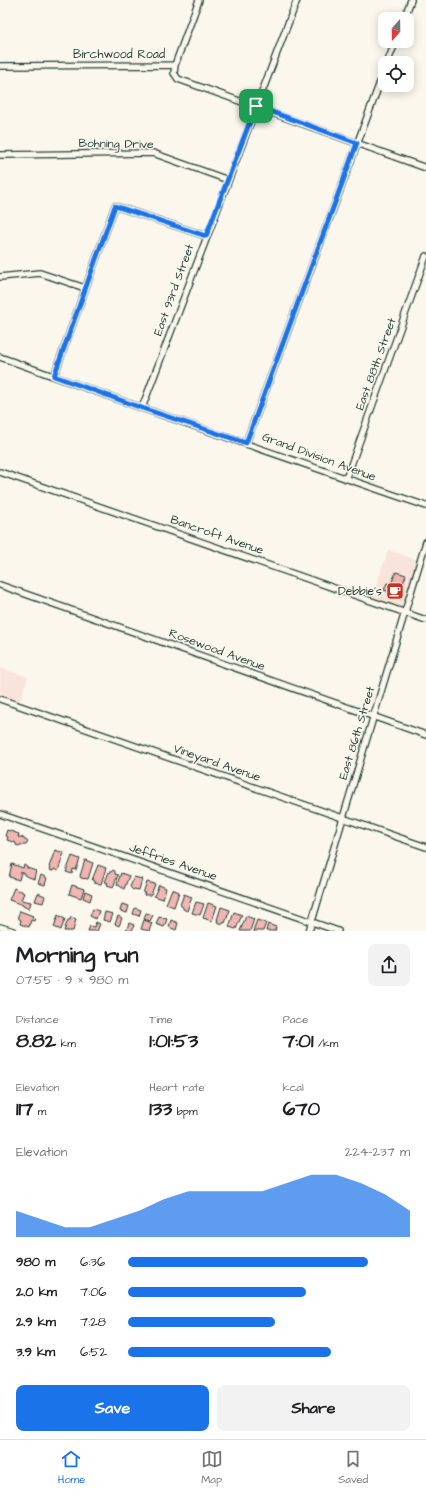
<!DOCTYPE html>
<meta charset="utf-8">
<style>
:root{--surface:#fff;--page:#f2f2f2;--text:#202124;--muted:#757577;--line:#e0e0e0;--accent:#1a73e8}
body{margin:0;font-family:"Architects Daughter",sans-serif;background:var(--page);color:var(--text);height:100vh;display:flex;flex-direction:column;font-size:15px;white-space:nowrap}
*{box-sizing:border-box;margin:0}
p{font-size:13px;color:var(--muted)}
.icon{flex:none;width:22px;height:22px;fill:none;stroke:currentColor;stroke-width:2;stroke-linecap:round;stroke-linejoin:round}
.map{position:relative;height:931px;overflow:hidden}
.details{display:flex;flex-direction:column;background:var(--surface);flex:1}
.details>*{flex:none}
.needle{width:26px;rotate:200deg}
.fabs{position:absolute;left:378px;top:12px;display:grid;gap:8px}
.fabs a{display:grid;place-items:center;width:36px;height:36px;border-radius:8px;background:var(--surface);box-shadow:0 2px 10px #0003;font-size:20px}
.pin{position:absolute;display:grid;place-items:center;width:34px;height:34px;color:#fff;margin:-17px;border-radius:8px;box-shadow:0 2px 6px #0006}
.round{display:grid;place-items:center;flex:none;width:42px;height:42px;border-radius:8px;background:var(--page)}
.headline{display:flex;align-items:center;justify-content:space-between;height:68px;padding:0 16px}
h1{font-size:22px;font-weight:800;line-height:30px}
.figures{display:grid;grid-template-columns:repeat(3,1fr);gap:6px;height:68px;padding:4px 16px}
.figures div{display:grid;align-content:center}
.figures b{font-size:20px;font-weight:800}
.figures small{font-size:11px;font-weight:400}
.figures p{font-size:11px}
.chart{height:112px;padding:8px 16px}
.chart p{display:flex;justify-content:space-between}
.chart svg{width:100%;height:72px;margin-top:4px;fill:var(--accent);opacity:.7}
.primary-button{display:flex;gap:8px;margin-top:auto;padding:8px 16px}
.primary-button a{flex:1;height:46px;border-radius:8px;background:var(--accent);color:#fff;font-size:16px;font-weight:800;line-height:46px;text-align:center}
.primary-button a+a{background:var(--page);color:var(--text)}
ul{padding:0 16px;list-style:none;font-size:13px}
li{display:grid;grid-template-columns:64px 48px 1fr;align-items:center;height:30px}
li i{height:10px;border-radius:5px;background:var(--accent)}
.dock{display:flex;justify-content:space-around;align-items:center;height:56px;border-top:1px solid var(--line);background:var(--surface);font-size:11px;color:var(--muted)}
.dock a{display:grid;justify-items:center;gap:2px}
.dock .selected{color:var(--accent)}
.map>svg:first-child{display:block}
.built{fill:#f8e4db}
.building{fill:#f1b6b3;stroke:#1f3d34}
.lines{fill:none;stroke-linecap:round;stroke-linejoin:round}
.minor-casing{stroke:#1f3d34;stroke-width:8}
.minor{stroke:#fbf7ec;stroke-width:5.5}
.route-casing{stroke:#fff;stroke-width:8}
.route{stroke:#1a73e8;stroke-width:5}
.labels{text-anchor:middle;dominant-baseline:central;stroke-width:3;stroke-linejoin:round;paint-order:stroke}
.street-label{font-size:12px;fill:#1f3d34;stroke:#fbf7ec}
.poi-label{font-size:12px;fill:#1f3d34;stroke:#fbf7ec;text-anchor:end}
</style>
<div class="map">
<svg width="426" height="931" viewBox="0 0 426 931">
<rect width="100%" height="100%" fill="#fbf7ec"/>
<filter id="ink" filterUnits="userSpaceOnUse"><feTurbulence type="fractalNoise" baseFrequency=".025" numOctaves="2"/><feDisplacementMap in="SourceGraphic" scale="8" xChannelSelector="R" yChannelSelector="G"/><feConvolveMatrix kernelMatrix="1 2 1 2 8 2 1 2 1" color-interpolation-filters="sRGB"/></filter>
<g filter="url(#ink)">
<path class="built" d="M388,550L420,561L405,613L371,601Z
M0,668L28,677L18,706L0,699Z"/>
<path class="building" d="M396,572L406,575L399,595L384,590L387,583L391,584Z
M7,830L19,834L18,837H22L28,842L26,845H20L18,846L16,845V843L7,840L8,837L5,836Z
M55,850L64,853L58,871L54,869L53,871L49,870L50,868L49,867Z
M72,856L80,859L76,870L73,869L72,874L66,872Z
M85,860L93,863L88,879L81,878L80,876Z
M12,864L23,868L24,865L27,867V868L36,871L34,879L24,875V873H22L21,872L19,880L9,877Z
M98,865L106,868L101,884L94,883V881L92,880Z
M113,870L115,871V874L118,875L113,887L107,885L108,883L105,882L109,872H111Z
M121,873L129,876L124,889L117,884Z
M41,875L47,878L45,885L38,883Z
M134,877L142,879L139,890L134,889L133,890L130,887Z
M147,882L155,884L151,895H144L145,893H143Z
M72,885L84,889L81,898L69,894Z
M159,885L166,888L163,899L154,896Z
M14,888L19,891L20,890L22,891V892L24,893L21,900L31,902L29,909L23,906V905L9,900Z
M172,889L179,892L174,907L166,904Z
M85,891L92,894L90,901L83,898Z
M38,893L45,896L43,903L35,901Z
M184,894L192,897L187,911L183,909V907L180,905Z
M196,902L204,904L200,915L192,913Z
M208,903L217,906L212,921L203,918Z
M122,904L129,906L127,913L120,911Z
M221,907L230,910L225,923L223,922V924L217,922L218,920H217Z
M135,908L141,910L139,916L133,914Z
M93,909L99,911L96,919L90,916Z
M20,911L33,916L32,917L35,918L34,921L31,920L29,927L20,924L21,920L19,919L18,916Z
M105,912L113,914L110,922L103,920Z
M234,912L242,915L236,929L229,927Z
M146,913L153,915L150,921L144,919Z
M58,915L65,919L61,930L54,927Z
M118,916L122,918L119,926L115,924Z
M246,916L254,919L250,931H240Z
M71,917L76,919L73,931H64L68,920H70Z
M159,917L167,919L164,927L156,924Z
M144,920L152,923L149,931L141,929Z
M171,920L178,923L176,930L169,927Z
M257,920L266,923L263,931H253Z
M96,922L100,924L97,931H88L90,926L94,927Z
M129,923L134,925L132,931H126Z
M268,924L276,927L275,931H266Z"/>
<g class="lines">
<defs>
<path id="minor" d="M199,0L175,65L174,73L178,79L426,168
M404,19L411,0
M387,63L396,41
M0,66L175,65
M0,155L153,153L228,180
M0,277L40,273L85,288
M0,357L142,408L426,506
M54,376L115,206L206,236
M142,408L297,0
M246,443L385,69
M0,472L426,620
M346,479L426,256
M0,585L426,735
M0,699L426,847
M0,814L338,931
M0,927L13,931
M309,931L426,542"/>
</defs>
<use href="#minor" class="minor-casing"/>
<use href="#minor" class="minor"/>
</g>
</g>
<g class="lines" filter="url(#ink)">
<defs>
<path id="route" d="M256,106L357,143L246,443L142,408L54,376L115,206L206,236Z"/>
</defs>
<use href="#route" class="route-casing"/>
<use href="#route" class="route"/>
</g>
<defs>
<symbol id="cafe-square" viewBox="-11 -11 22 22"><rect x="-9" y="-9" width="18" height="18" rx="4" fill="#c8321e" stroke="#fbf7ec"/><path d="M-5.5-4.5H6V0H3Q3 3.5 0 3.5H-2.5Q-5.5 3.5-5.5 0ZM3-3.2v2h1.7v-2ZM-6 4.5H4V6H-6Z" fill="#fff"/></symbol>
</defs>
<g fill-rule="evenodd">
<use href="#cafe-square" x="385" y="581" width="20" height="20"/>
</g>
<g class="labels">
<g class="street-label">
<text x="119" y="54">Birchwood Road</text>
<text transform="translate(116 144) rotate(1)">Bohning Drive</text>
<text transform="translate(174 290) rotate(-70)">East 93rd Street</text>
<text transform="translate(376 364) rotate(-70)">East 88th Street</text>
<text transform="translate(319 457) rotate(20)">Grand Division Avenue</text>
<text transform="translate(217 535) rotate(19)">Bancroft Avenue</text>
<text transform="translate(217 650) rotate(20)">Rosewood Avenue</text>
<text transform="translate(357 733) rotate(-73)">East 86th Street</text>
<text transform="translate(217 763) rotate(19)">Vineyard Avenue</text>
<text transform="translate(173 862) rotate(19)">Jeffries Avenue</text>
</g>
<g class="poi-label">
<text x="382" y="591">Debbie's</text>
</g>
</g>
</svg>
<div class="fabs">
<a><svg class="needle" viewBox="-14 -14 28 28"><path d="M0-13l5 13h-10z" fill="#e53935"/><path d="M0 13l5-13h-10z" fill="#757577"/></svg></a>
<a><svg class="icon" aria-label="locate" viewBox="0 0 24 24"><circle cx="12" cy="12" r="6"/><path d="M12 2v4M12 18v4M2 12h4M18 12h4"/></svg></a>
</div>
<div class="pin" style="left:256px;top:106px;background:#1e9e55"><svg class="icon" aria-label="arrive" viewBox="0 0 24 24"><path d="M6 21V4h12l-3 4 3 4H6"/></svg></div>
</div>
<section class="details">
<div class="headline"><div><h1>Morning run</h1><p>07:55 · 9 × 980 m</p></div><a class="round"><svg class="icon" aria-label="share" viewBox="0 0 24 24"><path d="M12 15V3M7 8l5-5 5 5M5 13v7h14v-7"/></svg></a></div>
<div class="figures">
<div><p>Distance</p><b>8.82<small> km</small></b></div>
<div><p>Time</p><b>1:01:53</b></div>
<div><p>Pace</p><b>7:01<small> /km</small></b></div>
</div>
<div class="figures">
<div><p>Elevation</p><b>117<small> m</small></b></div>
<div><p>Heart rate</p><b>133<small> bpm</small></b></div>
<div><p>kcal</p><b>670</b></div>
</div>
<div class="chart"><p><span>Elevation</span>224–237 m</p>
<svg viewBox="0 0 160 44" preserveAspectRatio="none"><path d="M0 44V28L10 33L20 38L30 38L40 33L50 28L60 21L70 16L80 16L90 16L100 16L110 11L120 6L130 6L140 11L150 18L160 28V44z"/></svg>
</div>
<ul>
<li><b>980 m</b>6:36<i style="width:85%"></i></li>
<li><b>2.0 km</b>7:06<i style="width:63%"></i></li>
<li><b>2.9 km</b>7:28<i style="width:52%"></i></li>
<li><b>3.9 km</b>6:52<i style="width:72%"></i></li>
</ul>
<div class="primary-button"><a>Save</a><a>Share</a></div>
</section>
<nav class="dock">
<a class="selected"><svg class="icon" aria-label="home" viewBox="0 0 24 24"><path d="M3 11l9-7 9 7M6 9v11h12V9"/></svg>Home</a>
<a><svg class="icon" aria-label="map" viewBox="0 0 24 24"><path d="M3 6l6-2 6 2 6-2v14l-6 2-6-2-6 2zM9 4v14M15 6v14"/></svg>Map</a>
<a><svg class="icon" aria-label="saved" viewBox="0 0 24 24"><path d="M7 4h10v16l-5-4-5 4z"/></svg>Saved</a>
</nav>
